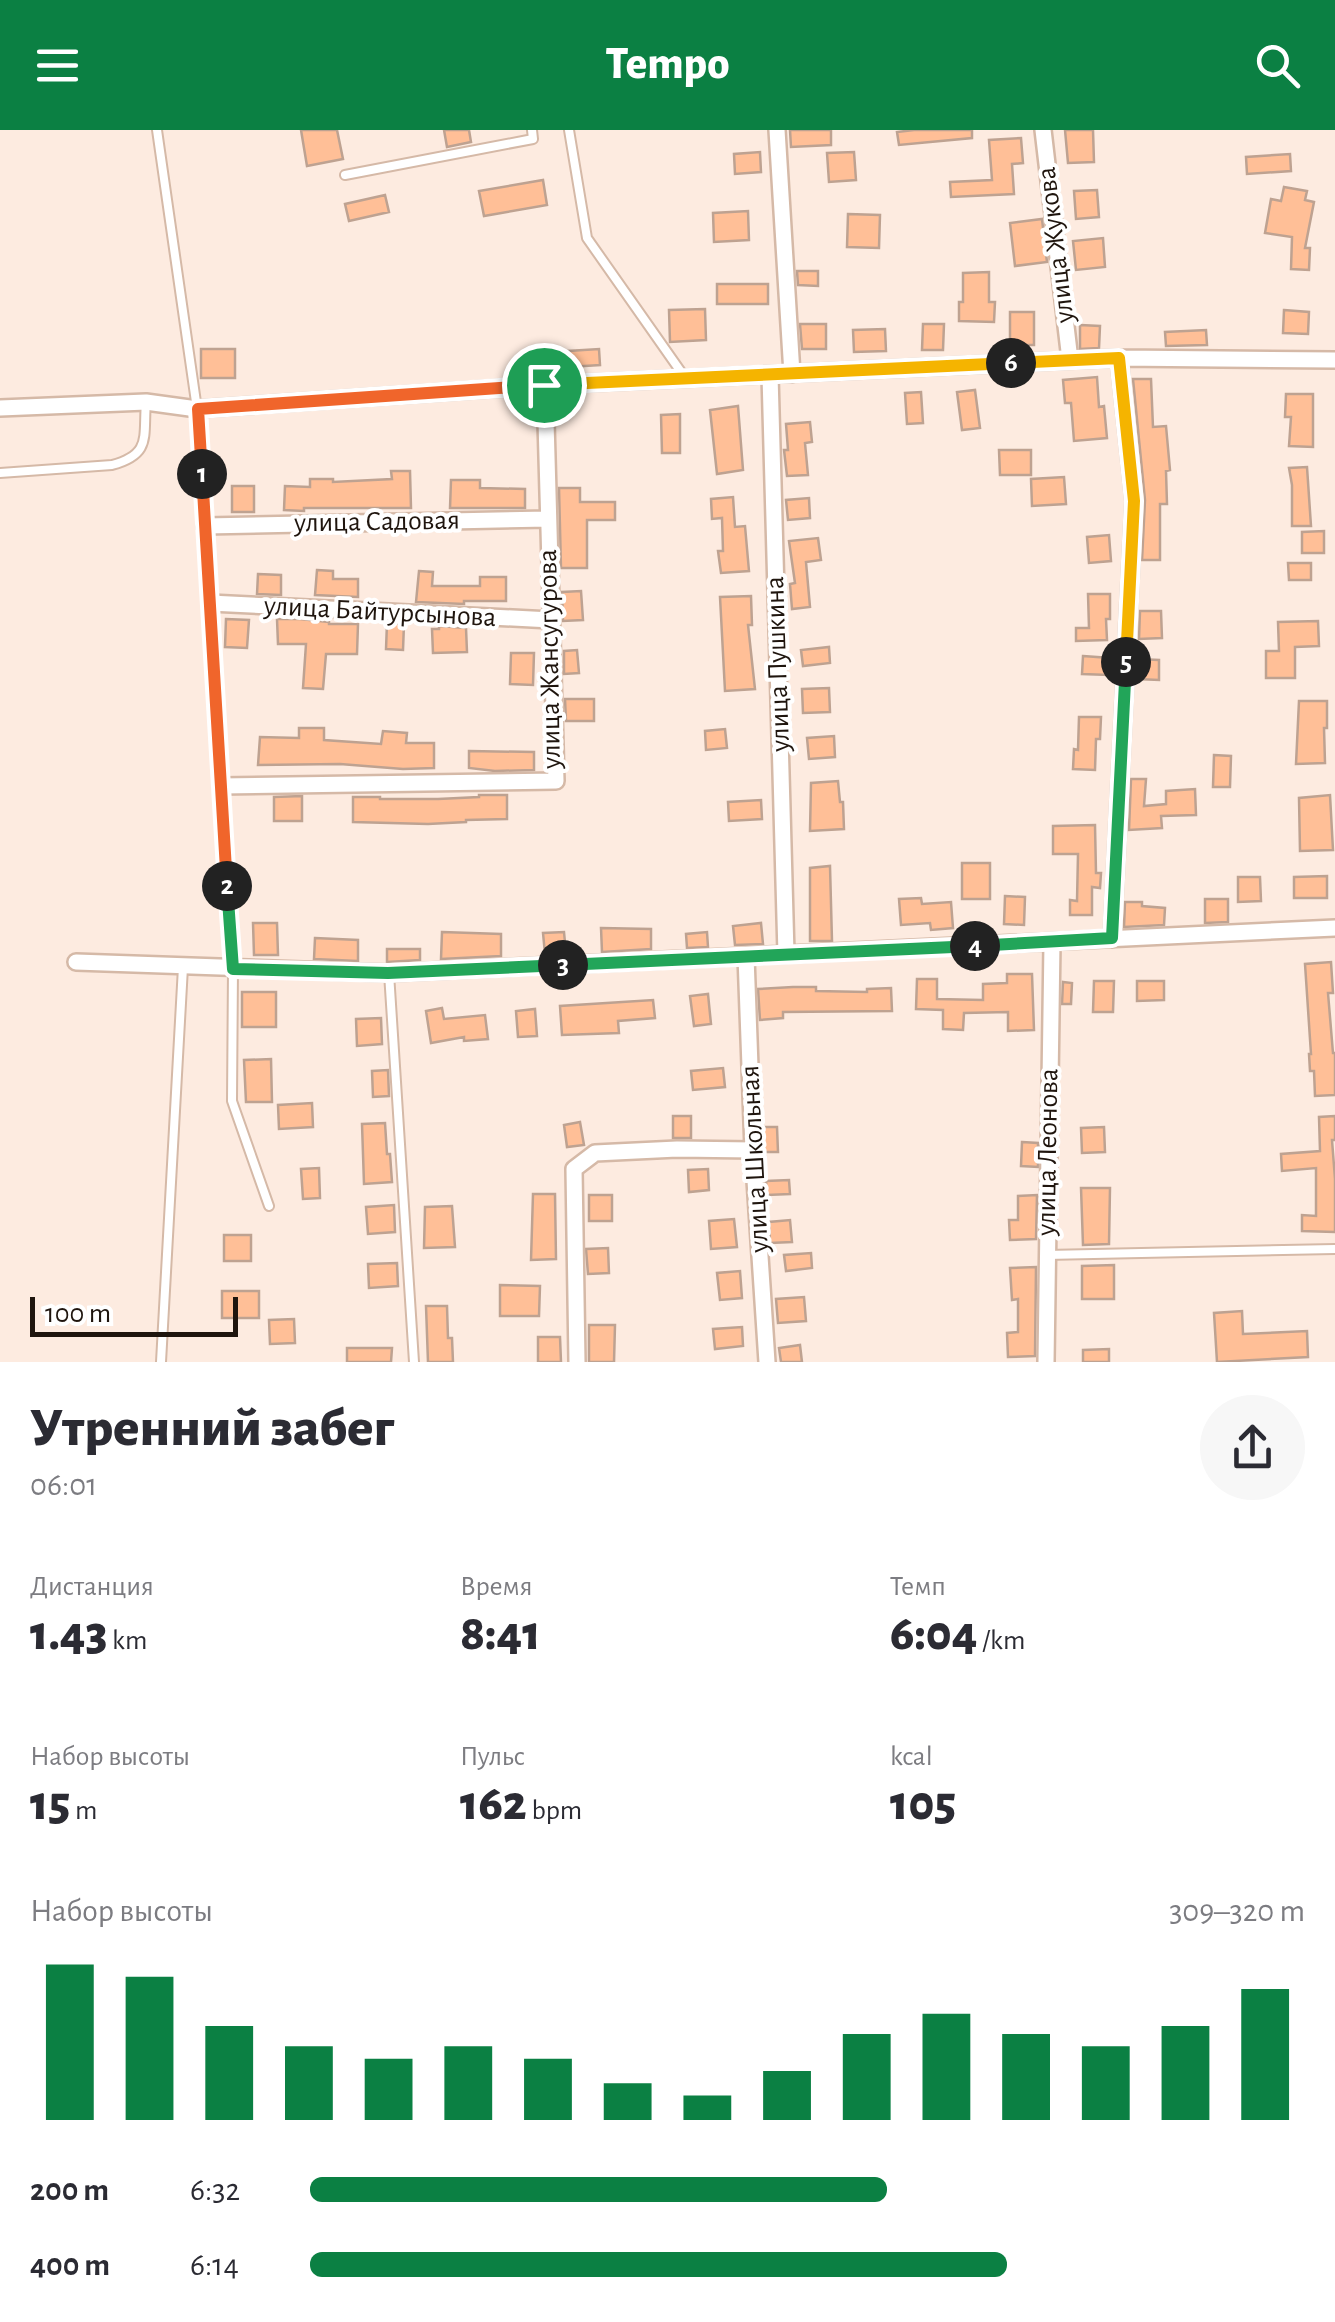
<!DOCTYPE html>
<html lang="ru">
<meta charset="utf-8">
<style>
:root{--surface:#fff;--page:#f7f7f7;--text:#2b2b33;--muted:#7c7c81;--accent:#0b8043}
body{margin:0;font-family:"Alegreya Sans",sans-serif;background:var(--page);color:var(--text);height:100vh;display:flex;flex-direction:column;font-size:38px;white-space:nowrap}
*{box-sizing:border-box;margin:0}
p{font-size:32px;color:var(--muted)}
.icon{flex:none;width:55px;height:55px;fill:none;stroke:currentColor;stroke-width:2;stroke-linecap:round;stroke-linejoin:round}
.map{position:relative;height:1232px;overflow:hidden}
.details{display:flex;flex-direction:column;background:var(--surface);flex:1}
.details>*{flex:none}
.scale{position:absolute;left:30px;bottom:25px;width:208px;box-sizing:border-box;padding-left:10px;border:5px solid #1f150e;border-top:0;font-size:28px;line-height:35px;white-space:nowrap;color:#1f150e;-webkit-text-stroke:8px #fff;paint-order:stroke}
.pin{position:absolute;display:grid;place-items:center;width:85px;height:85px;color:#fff;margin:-42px;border:5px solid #fff;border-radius:50%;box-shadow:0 2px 10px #0007}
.km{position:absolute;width:50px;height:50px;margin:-25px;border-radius:50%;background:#222;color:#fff;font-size:28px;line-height:50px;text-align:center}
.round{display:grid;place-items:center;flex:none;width:105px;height:105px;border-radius:52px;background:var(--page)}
.head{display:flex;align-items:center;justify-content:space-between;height:170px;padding:0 30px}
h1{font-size:55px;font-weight:800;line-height:75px}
.metrics{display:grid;grid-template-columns:repeat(3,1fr);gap:15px;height:170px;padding:10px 30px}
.metrics div{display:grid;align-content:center}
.metrics b{font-size:50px;font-weight:800}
.metrics small{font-size:28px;font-weight:400}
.metrics p{font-size:28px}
.chart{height:280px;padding:20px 30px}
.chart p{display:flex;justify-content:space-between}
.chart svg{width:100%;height:180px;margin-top:10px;stroke:var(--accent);stroke-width:6}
ul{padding:0 30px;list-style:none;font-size:32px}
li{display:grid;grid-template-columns:160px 120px 1fr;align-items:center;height:75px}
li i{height:25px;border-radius:12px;background:var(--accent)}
header{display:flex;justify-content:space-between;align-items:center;height:130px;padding:0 30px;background:var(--accent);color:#fff;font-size:45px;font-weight:800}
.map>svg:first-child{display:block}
.building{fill:#ffbf97;stroke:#bea291;stroke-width:2.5}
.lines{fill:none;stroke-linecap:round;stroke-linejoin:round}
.lane-casing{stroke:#d5b9a7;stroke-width:12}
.street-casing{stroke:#d5b9a7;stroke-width:20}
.lane{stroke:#fff;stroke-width:8}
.street{stroke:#fff;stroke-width:15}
.split-1-casing{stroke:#fff;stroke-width:20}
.split-2-casing{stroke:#fff;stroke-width:20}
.split-3-casing{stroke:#fff;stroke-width:20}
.split-4-casing{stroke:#fff;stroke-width:20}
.split-5-casing{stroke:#fff;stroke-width:20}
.split-6-casing{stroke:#fff;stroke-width:20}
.split-7-casing{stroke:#fff;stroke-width:20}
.split-1{stroke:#f0652b;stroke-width:12}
.split-2{stroke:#f0652b;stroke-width:12}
.split-3{stroke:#22a559;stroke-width:12}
.split-4{stroke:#22a559;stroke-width:12}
.split-5{stroke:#22a559;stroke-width:12}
.split-6{stroke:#f5b400;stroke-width:12}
.split-7{stroke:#f5b400;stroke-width:12}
.labels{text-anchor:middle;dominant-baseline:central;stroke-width:8;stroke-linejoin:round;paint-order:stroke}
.street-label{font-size:28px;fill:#1f150e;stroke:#fff}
</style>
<header><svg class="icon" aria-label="menu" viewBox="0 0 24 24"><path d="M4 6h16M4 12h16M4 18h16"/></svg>Tempo<svg class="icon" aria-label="search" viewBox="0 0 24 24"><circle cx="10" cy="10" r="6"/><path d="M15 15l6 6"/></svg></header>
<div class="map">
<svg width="1335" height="1232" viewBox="0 0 1335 1232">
<rect width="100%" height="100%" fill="#fdebe0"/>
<path class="building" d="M301,0H337L343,29L307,36Z
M444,0H469L471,12L447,17Z
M790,0H831V15L791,17Z
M914,0H972V8L899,15L897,2Z
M1065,0H1093L1094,32L1068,33Z
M1021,8L1023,33L1012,34L1014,64L951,67L950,52L992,50L989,10Z
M760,22L761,42L735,44L734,24Z
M854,22L856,50L829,52L827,23Z
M1290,24L1291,41L1247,44L1246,27Z
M543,50L547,75L484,86L479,61Z
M1284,57L1307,61L1305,70L1314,72L1305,118H1310L1309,140L1291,139L1292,107L1265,103L1271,69L1281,71Z
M1097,60L1099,87L1076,89L1074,61Z
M385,65L389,82L349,91L345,74Z
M748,81L749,110L714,112L713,83Z
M848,84L880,85L879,118L847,117Z
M1042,89L1047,132L1015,136L1010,93Z
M1103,108L1105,137L1076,140L1073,111Z
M797,141H818V156L798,155Z
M989,142V172H995L994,192L959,191V172H963V143Z
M717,154H768V174H717Z
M705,179L706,210L670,212L669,180Z
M1284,180L1309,182L1308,204L1283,203Z
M1010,182H1034V215H1010Z
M800,194H826V219H802Z
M923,194H944L943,220H922Z
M1080,195L1100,196L1099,218L1080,219Z
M885,199L886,221L854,222L853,200Z
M1206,200L1207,215L1166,216L1165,202Z
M201,219H235V248H201Z
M599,219L600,235L569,237L568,221Z
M1097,247L1099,277L1104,276L1107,308L1074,311L1071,273H1065L1063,250Z
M1133,249H1151L1153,297L1166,296L1170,340L1166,341L1167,374H1160V430H1142L1145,370Z
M975,260L980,298L962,300L957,262Z
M921,262L923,293L907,294L905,263Z
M1286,264H1313V317L1289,316L1291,287H1285Z
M738,276L743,340L717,344L710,280Z
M680,284V323H662L661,285Z
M810,292L812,312L805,313L808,345L787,346L784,320H788L786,294Z
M999,320H1031V345H1000Z
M1307,337L1311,396H1292V355L1289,338Z
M391,341H410L411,378H304V381L284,380L285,356L310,357V349H333V352L392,349Z
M1064,347L1066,374L1032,376L1031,349Z
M451,350H480V358L525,359V378H450Z
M232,356H254V382H232Z
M559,358H580V372H615V390H587V438H561Z
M733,367L735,397L745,396L749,441L721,443L718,421H723L722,388L712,389L711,369Z
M809,368L810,388L788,390L786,370Z
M1324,401V423H1302V402Z
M1109,405L1111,431L1089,433L1087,407Z
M818,408L821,430L806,432L810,477L792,479L790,454L795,453L789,411Z
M1288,433H1311V450H1289Z
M317,440L333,441V449H358V467L315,465Z
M419,441L433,442L432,456H480V447H506V471H464V474L416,472Z
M258,444L281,445V465L257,464Z
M581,461L583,490L563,491L562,462Z
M1088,464H1110V489H1106L1107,510L1076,511V498H1089Z
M751,466L752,495H748L755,559L725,561L720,467Z
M1140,481H1161L1162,508L1139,509Z
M226,489L249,490L247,518L225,517Z
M277,489H300L329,492V494H358L357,524H326L323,559L303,558L306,514H278Z
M1318,491L1319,516L1295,517V548H1266V521H1279L1278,492Z
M387,493L404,494L403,520L386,519Z
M439,496L466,498L467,522L433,523L432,499H439Z
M829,517L830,533L803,536L801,520Z
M577,520L579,543L564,544V521Z
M511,523H534L533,555L510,554Z
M1083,526L1110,528L1109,545L1082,544Z
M1137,529L1159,530V550L1136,549Z
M829,558L830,582L803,583L802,559Z
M565,569H594V591H566Z
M1299,571H1327V598H1324L1325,633L1296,634Z
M1079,587H1101L1100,609H1096L1095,640L1073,639L1074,619L1078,620Z
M299,598H324V610L381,614L383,601L407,603L406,613H434V638L403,639L340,634L258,635L260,607L299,608Z
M725,599L727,618L706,620L705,601Z
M834,606L835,627L809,629L807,608Z
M469,621L534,622V640L495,641L469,638Z
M1214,625L1231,626L1230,657H1213Z
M1131,649H1146L1144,676L1166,674V661L1195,659L1196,685L1161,686L1162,698L1129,700Z
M838,651L840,672H843L844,699L810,701L811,653Z
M479,665H507V689L466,690V692L428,694L353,692V667H380V669H438L479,667Z
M1330,665L1333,720L1300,721L1299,668Z
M302,666V691H274V667Z
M761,670L762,689L729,691L728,672Z
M1095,695L1096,743H1101L1100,758L1092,757V785H1070V770L1077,771L1078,724H1053V696Z
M962,733H990V769H962Z
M830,736L832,811H810V738Z
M1327,746V768H1294V747Z
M1238,747H1260L1261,771L1238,772Z
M1005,766L1025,767L1024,795L1004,794Z
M921,768L922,774L951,772L953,798L931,800L930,793L901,795L899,769Z
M1205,769H1228V792L1205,793Z
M1125,772H1142V776L1165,778L1164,795L1124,797Z
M253,793H277L278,825H254Z
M761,793L763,814L735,815L733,796Z
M601,798L651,799V819L602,822Z
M442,802L501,804V826L441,829Z
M564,802L566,823L545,824L543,803Z
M707,802L708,817L687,818L686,804Z
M315,808L358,810V831L314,829Z
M387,819H420V830L387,832Z
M1331,832L1333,863H1328L1333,923H1335V965L1315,966L1314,941H1310L1309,924H1311L1305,834Z
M1007,844H1032L1034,900L1008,901V882L964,883L963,900L943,899V880L916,879L917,849H937V869L983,870V854L1007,853Z
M1094,851H1114L1113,882H1093Z
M1137,851H1164V870L1137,871Z
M1063,852L1072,853L1071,874H1062Z
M793,857H816V861L867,862V859L891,858L892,881L783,882V888L760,890L758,859Z
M242,862H276V897H242Z
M708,864L711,894L694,896L690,866Z
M653,870L655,888L618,891L619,903L562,905L560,876Z
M442,878L444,889L485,885L488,909L464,911V907L431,913L426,881Z
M535,879L537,906L518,907L516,881Z
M381,888L382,914L357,916L356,889Z
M271,929L272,972H246L244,930Z
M723,938L725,957L693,960L691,941Z
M388,940L389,966L373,967L372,941Z
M312,973L313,997L279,999L278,975Z
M673,986H691V1008H673Z
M1335,986V1010H1332L1335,1049V1102L1302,1101V1085L1316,1086V1038L1282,1041L1281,1024L1320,1021L1319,987Z
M580,992L584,1015L567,1017L564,995Z
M385,993L387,1024H390L392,1052L364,1054L362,994Z
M763,997H777L778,1022H764Z
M1104,997L1105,1022L1082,1023L1081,998Z
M1022,1012L1038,1013V1037L1021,1036Z
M319,1038L320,1068L303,1069L301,1039Z
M708,1039L709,1060L689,1062L688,1040Z
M789,1050L790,1064L767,1065L766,1051Z
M1081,1058H1110L1109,1114L1083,1115Z
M533,1064H555L556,1129L531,1130Z
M589,1065H612V1091H589Z
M1037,1065L1036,1109L1010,1110L1009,1090H1018V1066Z
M394,1075L395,1102L368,1104L366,1077Z
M452,1076L455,1117L424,1118L425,1077Z
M734,1089L737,1117L711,1119L709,1091Z
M790,1090L792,1112L770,1113L769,1092Z
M224,1105H251V1131H224Z
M608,1118L609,1143L588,1144L586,1119Z
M811,1123L812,1138L786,1141L784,1125Z
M397,1133L398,1156L369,1158L368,1134Z
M1114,1135V1169H1082V1136Z
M1036,1137L1035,1226L1008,1227L1007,1203L1018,1202V1169L1012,1170L1010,1138Z
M740,1141L742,1168L720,1170L717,1143Z
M500,1155L540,1156L539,1186H500Z
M222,1161H259V1188H222Z
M804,1167L806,1191L778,1193L776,1169Z
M426,1176H447L448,1208H452L453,1232H428Z
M1242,1181L1243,1204L1307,1201L1308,1227L1217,1232L1214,1183Z
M294,1189L295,1213L270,1214L269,1190Z
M589,1195H615L614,1232H589Z
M742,1197L743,1216L715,1219L713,1199Z
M538,1207H560L561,1232H538Z
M800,1215L802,1232H781L779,1218Z
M347,1218H392L391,1232H347Z
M1109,1219V1232H1083V1220Z"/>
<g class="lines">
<defs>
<path id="lane" d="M157,0L197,279L233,839L232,971L269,1076
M569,0L587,108L686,249
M345,45L533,9L532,0
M0,343L112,335C152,324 143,307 146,272
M389,843L414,1232
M1046,1125L1335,1119
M161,1232L183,837"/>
<path id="street" d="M777,0L792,244
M1043,0L1070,230
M770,245L786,824
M0,278L146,272L197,279L545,255L1119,228L1335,230
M205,396L548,389
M210,473L551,490
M221,656L556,651L545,255
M1112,809L1134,371L1119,228
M746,826L753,1020L767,1232
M76,832L389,843L1335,798
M577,1232L574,1039L595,1023L677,1019L753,1020
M1046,1232L1052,813"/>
</defs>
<use href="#lane" class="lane-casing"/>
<use href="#street" class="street-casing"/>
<use href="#lane" class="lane"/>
<use href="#street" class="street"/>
</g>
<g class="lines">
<defs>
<path id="split-1" d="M202,344L198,279L544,255"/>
<path id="split-2" d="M202,344L227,756"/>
<path id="split-3" d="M227,756L233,839L388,843L563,835"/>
<path id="split-4" d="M563,835L975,816"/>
<path id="split-5" d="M975,816L1112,808L1126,532"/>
<path id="split-6" d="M1011,233L1119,228L1134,371L1126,532"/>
<path id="split-7" d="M544,255L1011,233"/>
</defs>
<use href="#split-1" class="split-1-casing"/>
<use href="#split-2" class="split-2-casing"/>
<use href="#split-3" class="split-3-casing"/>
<use href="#split-4" class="split-4-casing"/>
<use href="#split-5" class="split-5-casing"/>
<use href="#split-6" class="split-6-casing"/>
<use href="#split-7" class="split-7-casing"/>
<use href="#split-1" class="split-1"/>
<use href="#split-2" class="split-2"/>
<use href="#split-3" class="split-3"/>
<use href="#split-4" class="split-4"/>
<use href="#split-5" class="split-5"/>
<use href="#split-6" class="split-6"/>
<use href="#split-7" class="split-7"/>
</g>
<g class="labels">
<g class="street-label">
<text transform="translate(1056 115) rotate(-97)">улица Жукова</text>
<text transform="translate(377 392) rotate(-1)">улица Садовая</text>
<text transform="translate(380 482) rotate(3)">улица Байтурсынова</text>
<text transform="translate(550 529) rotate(-91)">улица Жансугурова</text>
<text transform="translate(778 534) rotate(-92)">улица Пушкина</text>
<text transform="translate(1048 1022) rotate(-89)">улица Леонова</text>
<text transform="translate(755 1029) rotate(-93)">улица Школьная</text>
</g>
</g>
</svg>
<div class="scale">100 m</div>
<div class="pin" style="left:544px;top:255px;background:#1e9e55"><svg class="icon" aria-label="arrive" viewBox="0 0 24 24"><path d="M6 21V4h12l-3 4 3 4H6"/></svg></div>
<b class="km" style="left:202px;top:344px">1</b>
<b class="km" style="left:227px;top:756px">2</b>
<b class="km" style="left:563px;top:835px">3</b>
<b class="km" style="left:975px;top:816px">4</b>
<b class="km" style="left:1126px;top:532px">5</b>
<b class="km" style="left:1011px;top:233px">6</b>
</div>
<section class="details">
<div class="head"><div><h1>Утренний забег</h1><p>06:01</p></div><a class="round"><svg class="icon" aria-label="share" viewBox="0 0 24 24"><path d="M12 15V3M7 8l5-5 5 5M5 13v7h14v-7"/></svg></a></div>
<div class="metrics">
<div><p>Дистанция</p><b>1.43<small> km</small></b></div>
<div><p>Время</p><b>8:41</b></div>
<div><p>Темп</p><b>6:04<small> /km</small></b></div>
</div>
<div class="metrics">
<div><p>Набор высоты</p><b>15<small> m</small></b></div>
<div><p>Пульс</p><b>162<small> bpm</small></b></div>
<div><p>kcal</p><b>105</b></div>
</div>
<div class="chart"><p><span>Набор высоты</span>309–320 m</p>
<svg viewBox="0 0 160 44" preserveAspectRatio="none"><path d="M5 44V6M15 44V9M25 44V21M35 44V26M45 44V29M55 44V26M65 44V29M75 44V35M85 44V38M95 44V32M105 44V23M115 44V18M125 44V23M135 44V26M145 44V21M155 44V12"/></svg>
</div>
<ul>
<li><b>200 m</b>6:32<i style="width:58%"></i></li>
<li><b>400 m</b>6:14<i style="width:70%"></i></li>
</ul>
</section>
